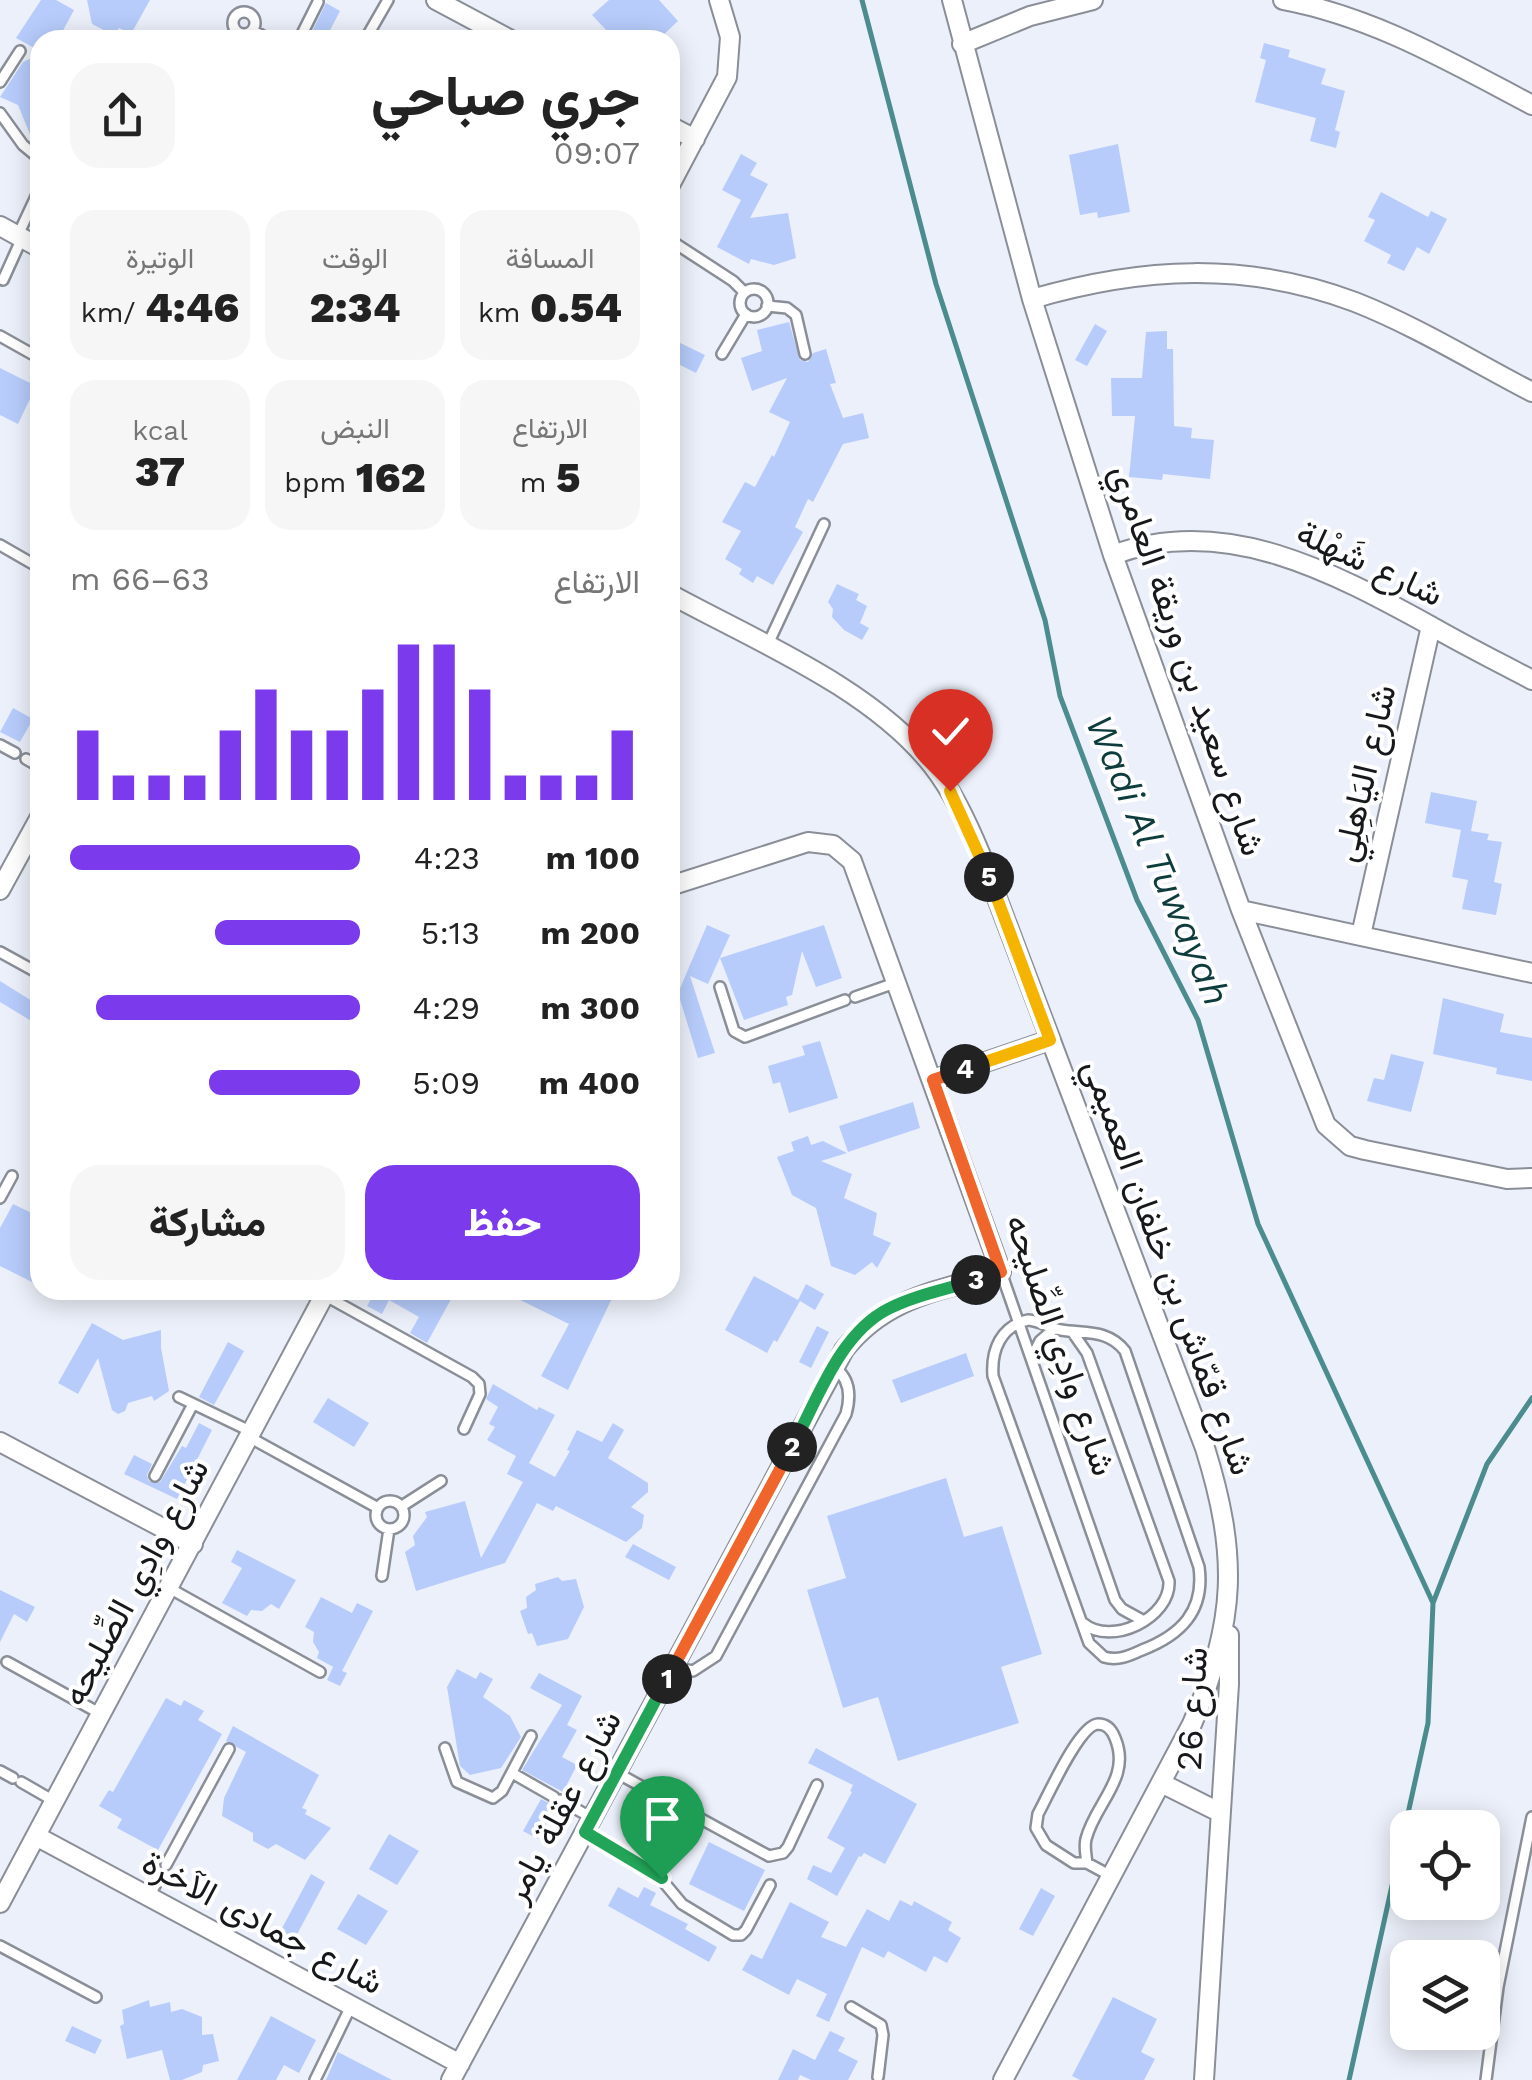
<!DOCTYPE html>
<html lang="ar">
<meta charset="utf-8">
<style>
:root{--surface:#fff;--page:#f6f6f6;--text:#222;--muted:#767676;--accent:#7c3aed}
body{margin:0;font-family:"Work Sans",Vazirmatn,sans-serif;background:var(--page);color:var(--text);direction:rtl;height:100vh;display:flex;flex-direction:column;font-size:38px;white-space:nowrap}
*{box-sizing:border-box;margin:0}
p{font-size:32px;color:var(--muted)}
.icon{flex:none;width:55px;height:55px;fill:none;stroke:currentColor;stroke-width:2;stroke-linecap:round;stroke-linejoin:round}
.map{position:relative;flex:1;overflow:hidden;direction:ltr}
.side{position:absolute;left:30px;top:30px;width:650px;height:1270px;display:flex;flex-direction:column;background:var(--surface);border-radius:30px;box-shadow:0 5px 25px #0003;direction:rtl}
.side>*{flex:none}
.fabs{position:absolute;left:1390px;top:1810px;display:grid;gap:20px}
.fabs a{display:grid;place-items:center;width:110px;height:110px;border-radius:20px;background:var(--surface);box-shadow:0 5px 25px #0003;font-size:50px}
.pin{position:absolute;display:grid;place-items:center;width:85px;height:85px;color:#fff;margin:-102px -42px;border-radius:50% 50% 50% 0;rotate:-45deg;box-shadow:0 0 10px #0007}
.pin .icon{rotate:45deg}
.km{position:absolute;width:50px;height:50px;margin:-25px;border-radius:50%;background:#222;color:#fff;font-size:28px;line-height:50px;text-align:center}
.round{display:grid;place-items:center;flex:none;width:105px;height:105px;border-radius:30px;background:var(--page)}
.overview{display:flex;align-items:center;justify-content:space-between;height:170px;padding:0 40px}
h1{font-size:55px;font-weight:800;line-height:75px}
.stats{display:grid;grid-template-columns:repeat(3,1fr);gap:15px;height:170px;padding:10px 40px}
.stats div{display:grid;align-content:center;border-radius:25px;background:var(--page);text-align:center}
.stats b{font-size:42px;font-weight:800}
.stats small{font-size:28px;font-weight:400}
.stats p{font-size:28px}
.chart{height:280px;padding:20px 40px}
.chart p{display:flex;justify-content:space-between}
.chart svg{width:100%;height:180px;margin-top:10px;stroke:var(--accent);stroke-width:6}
.action{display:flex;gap:20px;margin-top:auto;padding:20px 40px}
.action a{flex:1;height:115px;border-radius:30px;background:var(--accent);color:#fff;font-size:40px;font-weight:800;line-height:115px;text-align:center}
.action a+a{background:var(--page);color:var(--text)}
ul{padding:0 40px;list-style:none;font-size:32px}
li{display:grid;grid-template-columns:160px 120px 1fr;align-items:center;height:75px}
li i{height:25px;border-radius:12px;background:var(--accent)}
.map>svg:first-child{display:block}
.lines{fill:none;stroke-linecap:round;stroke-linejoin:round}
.stream{stroke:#4b8c8e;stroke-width:5}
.building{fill:#b7ccfb}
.lane-casing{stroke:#8a8e97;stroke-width:14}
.street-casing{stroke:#8a8e97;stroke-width:22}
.lane{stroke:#fff;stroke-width:9}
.street{stroke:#fff;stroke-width:18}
.split-1-casing{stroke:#fff;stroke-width:20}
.split-2-casing{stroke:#fff;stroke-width:20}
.split-3-casing{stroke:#fff;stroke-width:20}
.split-4-casing{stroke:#fff;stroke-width:20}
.split-5-casing{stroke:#fff;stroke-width:20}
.split-6-casing{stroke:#fff;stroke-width:20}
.split-1{stroke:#22a559;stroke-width:12}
.split-2{stroke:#f0652b;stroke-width:12}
.split-3{stroke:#22a559;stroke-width:12}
.split-4{stroke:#f0652b;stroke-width:12}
.split-5{stroke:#f5b400;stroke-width:12}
.split-6{stroke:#f5b400;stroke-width:12}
.labels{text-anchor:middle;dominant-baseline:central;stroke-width:8;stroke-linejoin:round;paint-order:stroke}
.street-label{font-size:35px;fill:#16181b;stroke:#fff}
.water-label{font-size:38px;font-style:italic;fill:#0e3b3b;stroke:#fff}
</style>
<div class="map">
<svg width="1532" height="2080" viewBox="0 0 1532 2080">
<rect width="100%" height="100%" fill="#ecf0fa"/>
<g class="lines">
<path class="stream" d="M862,0L936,284L1045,620L1060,696L1137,900L1198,1020L1258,1224L1433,1603
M1349,2080L1428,1723L1433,1603L1487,1464L1532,1398"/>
</g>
<path class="building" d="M41,0H56L74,10L58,40H40V51L16,38Z
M87,0H150L131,34L119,28L115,36L92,24Z
M609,0H659L678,21L658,40L649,31L640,40H599L608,32L592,15Z
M326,3L340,11L325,40H308Z
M1264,43L1290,50L1288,57L1326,69L1321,84L1345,91L1335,130L1340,132L1336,148L1310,141L1316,118L1255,102L1266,60L1260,58Z
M40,54V148L34,144L18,105L0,97L23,62Z
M1118,144L1130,212L1098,218L1097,212L1080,215L1069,155Z
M741,154L757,163L750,175L768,184L750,218L788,213L796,258L774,265L751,259L749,264L717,247L741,200L722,190Z
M1381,192L1428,217L1431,211L1447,219L1429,254L1417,247L1404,271L1387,263L1391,255L1364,241L1375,220L1368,217Z
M789,322L800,360L808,362L813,353L826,349L836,383L830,384L843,418L863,413L869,438L843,444L813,502L808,499L795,527L803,532L773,585L757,576L753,583L739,574L742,569L725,559L741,531L722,522L745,482L755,487L772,455L774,457L790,422L769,412L787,378L752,391L741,358L762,351L757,330Z
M1095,324L1107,331L1087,366L1075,360Z
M1167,331V349H1173L1174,426L1192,428L1191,438L1214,440L1210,479L1163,474L1162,480L1129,477L1135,416H1112L1111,378H1142L1146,332Z
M670,338L705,355L696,373L670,360Z
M0,368L36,386L18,424L0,415Z
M837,584L859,594L856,600L867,606L860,623L869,628L862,640L844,630L832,617L833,609L828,602Z
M13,708L33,719L20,742L0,732Z
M1431,792L1477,801L1471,831L1489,834L1487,840L1502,842L1494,882L1502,884L1496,915L1462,909L1468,880L1452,877L1461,830L1425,823Z
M707,925L730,935L708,984L690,976L715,1053L698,1058L678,993Z
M824,925L842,978L816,987L802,951L792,995L786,997L788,1005L744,1020L720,958Z
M0,981L40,1006L33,1022L0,1002Z
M1443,998L1504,1014L1500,1032L1532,1038V1081L1496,1074L1497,1068L1433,1054Z
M820,1041L838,1098L789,1113L780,1082L773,1084L768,1066L805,1055L802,1046Z
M1391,1054L1424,1062L1411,1112L1367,1101L1374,1078L1384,1080Z
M913,1102L920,1128L848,1152L839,1126Z
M808,1136L811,1145L823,1141L847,1153L821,1161L852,1174L844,1198L877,1213L873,1235L891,1243L877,1268L872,1262L855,1275L831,1266L816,1208L792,1195L777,1157L794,1151L791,1142Z
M13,1204L40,1217V1276L36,1284L0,1266V1228Z
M754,1276L798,1300L806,1284L824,1294L815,1310L800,1301L777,1342L774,1340L767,1353L725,1330Z
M371,1290H456L427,1343L410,1333L419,1317L389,1300L382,1314L367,1306L375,1292Z
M500,1290H616L568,1390L541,1376L569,1324Z
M92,1323L123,1340L161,1330V1348L169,1391L154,1401L152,1396L128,1403L125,1411L118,1414L112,1410L98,1358L78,1394L58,1383Z
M817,1326L829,1332L811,1368L799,1362Z
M228,1342L244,1351L214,1405L199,1397Z
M966,1353L974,1376L901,1403L892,1380Z
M493,1384L537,1410L539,1407L555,1415L529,1463L555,1477L570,1451L567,1450L577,1430L602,1442L613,1423L624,1430L608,1458L648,1483V1492L631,1507L644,1515L642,1528L626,1542L556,1506L553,1511L537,1503L505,1563L416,1591L405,1552L415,1545L413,1536L427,1517L425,1512L465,1501L481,1558L523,1482L507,1474L516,1456L487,1440L495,1427L489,1424L498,1407L486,1399Z
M328,1398L369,1423L354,1447L313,1422Z
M199,1423L212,1430L177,1499L124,1474L134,1455L152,1464L147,1475L149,1481L160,1482L182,1446L186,1448Z
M946,1478L964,1537L1002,1526L1042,1654L1001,1667L1019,1723L898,1761L878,1697L843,1708L807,1590L846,1578L827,1516Z
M633,1544L676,1567L669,1580L625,1557Z
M237,1550L296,1580L279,1609L271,1604L262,1611L251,1610L247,1616L222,1603L242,1568L231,1562Z
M558,1577L562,1581L576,1579L584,1607L568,1639L537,1646L532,1633L528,1634L520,1611L527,1608L526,1597L536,1590L535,1584Z
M0,1590L35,1607L27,1622L14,1614L0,1642Z
M321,1597L352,1613L357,1603L373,1611L342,1671L347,1673L340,1686L327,1680L333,1667L337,1669L317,1658L319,1652L313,1642L314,1632L305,1627Z
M457,1669L476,1679L480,1672L493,1679L483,1697L510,1716L521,1737L501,1768L470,1775L460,1766L447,1687Z
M539,1673L582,1696L567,1725L577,1730L562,1757L577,1765L563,1792L522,1770L562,1705L530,1688Z
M166,1698L181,1706L184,1700L204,1711L198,1720L222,1734L158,1850L117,1828L122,1819L99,1806L109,1790L113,1792Z
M233,1726L319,1775L302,1808L307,1810L305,1814L331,1828L305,1860L276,1844L268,1849L253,1841V1833L222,1816L224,1798L246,1752L226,1741Z
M816,1748L917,1804L885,1864L864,1853L861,1857L859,1856L837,1896L807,1879L813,1865L831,1873L845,1848L827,1838L852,1792L850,1791L853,1785L808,1763Z
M541,1799L556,1807L538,1839L523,1831Z
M389,1834L419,1851L397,1885L369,1869Z
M709,1842L765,1870L744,1911L689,1884Z
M311,1874L325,1882L294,1940L280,1932Z
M618,1887L638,1898L644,1887L656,1893L650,1905L688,1924L685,1929L717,1947L709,1962L608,1906Z
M1041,1888L1055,1896L1033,1936L1019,1929Z
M358,1894L388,1911L366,1945L337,1929Z
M900,1900L912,1906L914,1901L952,1922L948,1930L961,1938L947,1963L934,1956L926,1972L888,1951L884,1958L862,1947L829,2022L816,2016L827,1994L797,1979L789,1995L742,1970L751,1954L762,1959L790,1902L829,1922L821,1937L846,1947L867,1909L889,1921Z
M1113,1997L1157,2019L1141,2052L1155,2059L1144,2080H1080L1072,2076Z
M149,2000L150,2007L170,2002L171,2012L182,2009L202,2017V2035L213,2034L219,2061L203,2065L202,2072L182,2080H170L162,2050L127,2059L120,2026L124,2024L122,2010Z
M271,2016L316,2040L299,2073L284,2065L276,2080H237Z
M72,2026L102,2040L95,2054L65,2041Z
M830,2031L845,2038L838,2051L858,2061L848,2080H811L800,2075L798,2080H778L793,2049L815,2060Z
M338,2052L392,2080H326Z"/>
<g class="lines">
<defs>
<path id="lane" d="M233 23a11 11 0 1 1 22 0a11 11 0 1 1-22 0Z
M253,30L269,40
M299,40L318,2
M365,40L388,0
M0,82L20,51
M0,113L23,145L40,159
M18,235L40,188
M670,240L733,281L744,292
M3,280L22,238
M740 303a14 14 0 1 1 28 0a14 14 0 1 1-28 0Z
M767,306L787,308L796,315L805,354
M0,336L32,354
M722,354L746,314
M0,545L40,568
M768,644L824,524
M0,745L15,753
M26,759L40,767
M0,952L40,974
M720,987L734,1031L745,1037L845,1000
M855,997L895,983
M0,1198L12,1176
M1001,1272L1115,1600L1122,1609L1142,1620
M324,1295L472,1377L479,1384L480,1394L464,1429
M1028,1320C1041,1321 1049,1328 1061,1330C1085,1334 1108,1329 1125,1351L1199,1567C1205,1611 1181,1635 1142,1650C1129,1656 1118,1661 1104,1657L1089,1643L993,1376C991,1350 1001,1326 1028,1320Z
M1073,1333L1087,1353L1169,1581C1171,1618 1111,1647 1083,1623
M1032,1357L1040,1341L1054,1329
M179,1397L252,1432
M249,1437L378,1508
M155,1476L193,1404
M376 1515a14 14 0 1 1 28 0a14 14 0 1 1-28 0Z
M402,1506L441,1481
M382,1576L389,1529
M169,1588L320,1672
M7,1662L101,1714
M673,1667L693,1671L716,1656L846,1414C851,1396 850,1379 835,1368
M445,1748L457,1782L493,1798L502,1791L531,1736
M0,1771L13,1778
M512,1773L554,1797
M617,1773L769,1856L783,1853L788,1847L817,1785
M21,1782L54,1801
M560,1800L592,1818
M585,1832L657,1874L682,1904L733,1935H741L746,1930L770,1885
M1087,1863C1086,1855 1084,1847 1086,1839C1095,1803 1132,1778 1115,1738C1112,1730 1107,1724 1098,1724C1079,1725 1048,1796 1038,1814L1036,1828L1046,1845L1074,1863H1087L1111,1876
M166,1865L229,1749
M149,1897L160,1876
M0,1946L96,1997
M851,2007L881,2025L883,2035L878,2077
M315,2080L351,2006
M1486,2080L1498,1987L1532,1817"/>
<path id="street" d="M436,0L511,40
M952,0L1032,299L1113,555L1241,910L1326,1125L1350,1146L1365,1150L1507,1179L1532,1178
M1283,0C1374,17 1452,63 1532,105
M962,44L1030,16L1093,0
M670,126L695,139
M670,185L727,77L730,37L719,0
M0,226L40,248
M1032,299C1141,267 1246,261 1355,302C1416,326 1474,362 1532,392
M1113,555C1225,513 1334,573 1431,626C1464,645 1498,662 1532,680
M670,594C756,641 871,688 932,765C953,792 967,822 980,853L1205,1448C1238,1554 1237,1621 1192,1724L1003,2080
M0,890L40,817
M1241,910L1532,973
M1361,935L1431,626
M933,1080L1050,1040
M0,1442L193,1544
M1161,1783L1219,1812
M36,1836L460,2064
M0,1903L327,1290
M451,2080L844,1350C886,1297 939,1291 1001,1272L852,861L833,845L808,842L670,886
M1204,2080L1229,1684V1635"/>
</defs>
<use href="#lane" class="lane-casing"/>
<use href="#street" class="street-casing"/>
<use href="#lane" class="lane"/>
<use href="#street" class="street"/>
</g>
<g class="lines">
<defs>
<path id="split-1" d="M662,1878L585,1832L667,1679"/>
<path id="split-2" d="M667,1679L792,1447"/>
<path id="split-3" d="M792,1447C817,1401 839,1334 888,1309C915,1295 948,1289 976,1280"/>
<path id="split-4" d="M965,1069L933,1080L1001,1272L976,1280"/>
<path id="split-5" d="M965,1069L1050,1040L989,877"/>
<path id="split-6" d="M950,791L989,877"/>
</defs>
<use href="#split-1" class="split-1-casing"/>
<use href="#split-2" class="split-2-casing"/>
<use href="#split-3" class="split-3-casing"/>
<use href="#split-4" class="split-4-casing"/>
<use href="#split-5" class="split-5-casing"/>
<use href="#split-6" class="split-6-casing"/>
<use href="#split-1" class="split-1"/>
<use href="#split-2" class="split-2"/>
<use href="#split-3" class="split-3"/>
<use href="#split-4" class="split-4"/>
<use href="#split-5" class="split-5"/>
<use href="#split-6" class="split-6"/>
</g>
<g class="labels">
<g class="street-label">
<text transform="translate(1370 563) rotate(25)">شارع شَهْلة</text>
<text transform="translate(1188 660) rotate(71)">شارع سعيد بن وريقة العامري</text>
<text transform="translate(1364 773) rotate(-77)">شارع اليَاهِلِي</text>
<text transform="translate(1169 1267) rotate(70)">شارع قمّاش بن خلفان العميمي</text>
<text transform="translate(1061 1345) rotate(71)">شارع وادِي الصِّليحه</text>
<text transform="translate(135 1582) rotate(-62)">شارع وادِي الصِّليحه</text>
<text transform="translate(1192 1709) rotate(-87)">شارع 26</text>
<text transform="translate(562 1806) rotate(-62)">شارع عقلة يامر</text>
<text transform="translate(263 1922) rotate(28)">شارع جمادى الآخرة</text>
</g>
<g class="water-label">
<text transform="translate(1158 860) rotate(67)">Wadi Al Tuwayah</text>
</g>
</g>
</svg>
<div class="fabs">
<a><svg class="icon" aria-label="locate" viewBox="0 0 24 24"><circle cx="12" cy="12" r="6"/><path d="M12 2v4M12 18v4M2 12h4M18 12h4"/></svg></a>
<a><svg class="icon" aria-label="layers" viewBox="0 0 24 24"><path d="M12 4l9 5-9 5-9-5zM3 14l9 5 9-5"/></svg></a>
</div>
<div class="pin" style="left:662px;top:1878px;background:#1e9e55"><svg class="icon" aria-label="arrive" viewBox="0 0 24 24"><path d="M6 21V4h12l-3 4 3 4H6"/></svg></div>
<div class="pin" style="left:950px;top:791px;background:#d93025"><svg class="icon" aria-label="check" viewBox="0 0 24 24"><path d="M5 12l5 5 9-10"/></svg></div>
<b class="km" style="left:667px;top:1679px">1</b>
<b class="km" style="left:792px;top:1447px">2</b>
<b class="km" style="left:976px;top:1280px">3</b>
<b class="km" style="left:965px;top:1069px">4</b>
<b class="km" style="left:989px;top:877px">5</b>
<section class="side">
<div class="overview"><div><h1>جري صباحي</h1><p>09:07</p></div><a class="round"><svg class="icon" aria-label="share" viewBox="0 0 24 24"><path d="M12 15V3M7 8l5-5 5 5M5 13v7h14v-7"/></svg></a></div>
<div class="stats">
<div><p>المسافة</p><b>0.54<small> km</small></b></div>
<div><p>الوقت</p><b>2:34</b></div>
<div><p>الوتيرة</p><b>4:46<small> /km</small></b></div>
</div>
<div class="stats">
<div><p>الارتفاع</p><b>5<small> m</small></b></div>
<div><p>النبض</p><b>162<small> bpm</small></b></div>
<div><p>kcal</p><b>37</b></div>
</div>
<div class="chart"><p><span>الارتفاع</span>63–66 m</p>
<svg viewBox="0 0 160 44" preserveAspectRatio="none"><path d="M5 44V27M15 44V38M25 44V38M35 44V38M45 44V27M55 44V17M65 44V27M75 44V27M85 44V17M95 44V6M105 44V6M115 44V17M125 44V38M135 44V38M145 44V38M155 44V27"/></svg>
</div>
<ul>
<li><b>100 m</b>4:23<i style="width:100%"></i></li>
<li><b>200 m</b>5:13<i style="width:50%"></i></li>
<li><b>300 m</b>4:29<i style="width:91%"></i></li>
<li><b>400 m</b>5:09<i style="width:52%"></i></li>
</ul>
<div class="action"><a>حفظ</a><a>مشاركة</a></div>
</section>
</div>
